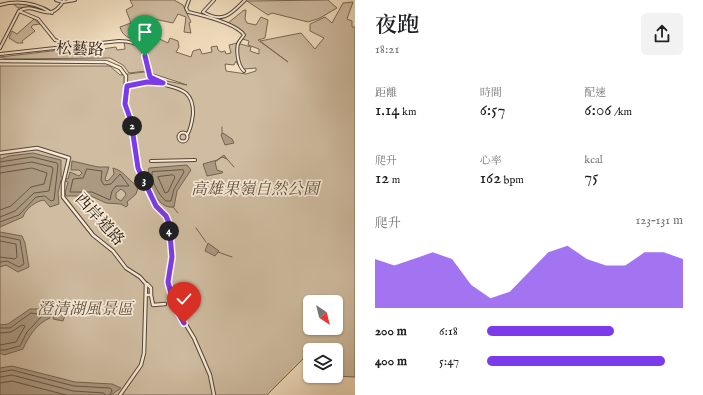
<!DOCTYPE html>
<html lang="zh-TW">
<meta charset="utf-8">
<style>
:root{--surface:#fff;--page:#f2f2f2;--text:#202124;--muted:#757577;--accent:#7c3aed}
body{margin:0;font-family:"IM FELL English","Noto Serif TC",serif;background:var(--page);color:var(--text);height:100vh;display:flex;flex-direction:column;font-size:15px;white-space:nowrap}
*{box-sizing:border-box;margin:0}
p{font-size:13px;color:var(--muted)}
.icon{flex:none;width:22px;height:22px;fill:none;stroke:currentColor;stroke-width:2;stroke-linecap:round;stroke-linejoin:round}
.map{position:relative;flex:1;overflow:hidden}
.panel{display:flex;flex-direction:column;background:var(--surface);width:348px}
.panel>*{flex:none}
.needle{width:26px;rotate:145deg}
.tools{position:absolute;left:303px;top:295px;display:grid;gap:8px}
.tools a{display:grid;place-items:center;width:40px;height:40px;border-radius:6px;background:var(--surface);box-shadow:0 1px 3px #0004;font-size:20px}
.pin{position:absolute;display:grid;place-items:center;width:34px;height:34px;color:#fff;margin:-41px -17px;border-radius:50% 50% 50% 0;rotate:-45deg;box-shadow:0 0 4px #0007}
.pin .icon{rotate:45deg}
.km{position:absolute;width:20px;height:20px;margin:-10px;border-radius:50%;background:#222;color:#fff;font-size:11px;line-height:20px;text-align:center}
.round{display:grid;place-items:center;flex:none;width:42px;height:42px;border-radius:6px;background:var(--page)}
.summary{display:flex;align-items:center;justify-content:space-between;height:68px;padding:0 20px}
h1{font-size:22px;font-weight:600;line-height:30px}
.figures{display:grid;grid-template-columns:repeat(3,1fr);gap:6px;height:68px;padding:4px 20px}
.figures div{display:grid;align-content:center}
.figures b{font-size:17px;font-weight:600}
.figures small{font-size:11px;font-weight:400}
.figures p{font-size:11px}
.chart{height:112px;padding:8px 20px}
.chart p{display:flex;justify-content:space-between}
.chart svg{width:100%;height:72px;margin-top:4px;fill:var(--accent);opacity:.7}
ul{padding:0 20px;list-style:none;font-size:13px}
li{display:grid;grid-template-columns:64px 48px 1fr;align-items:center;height:30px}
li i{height:10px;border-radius:5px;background:var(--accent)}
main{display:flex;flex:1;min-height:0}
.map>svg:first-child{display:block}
.green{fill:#cfbca1;stroke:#786754;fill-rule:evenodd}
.water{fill:#ab9981;stroke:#746350;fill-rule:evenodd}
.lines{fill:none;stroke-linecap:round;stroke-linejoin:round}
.shore{stroke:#665644;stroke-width:1}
.stream{stroke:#746350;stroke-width:1}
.minor-casing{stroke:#564535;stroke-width:4}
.tertiary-casing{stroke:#564535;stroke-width:4.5}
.minor{stroke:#f7ead6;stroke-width:2}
.tertiary{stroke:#f7ead6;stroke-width:2.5}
.route-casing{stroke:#fff;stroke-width:8}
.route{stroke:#7c3aed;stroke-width:5}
.labels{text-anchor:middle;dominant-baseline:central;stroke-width:3.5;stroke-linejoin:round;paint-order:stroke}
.street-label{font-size:16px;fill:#221207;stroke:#f7ead6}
.park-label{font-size:16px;font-style:italic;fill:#5f4e3d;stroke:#f7ead6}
</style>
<main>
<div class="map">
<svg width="355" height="395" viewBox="0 0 355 395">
<rect width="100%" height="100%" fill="#f2dfc0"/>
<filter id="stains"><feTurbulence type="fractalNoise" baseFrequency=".005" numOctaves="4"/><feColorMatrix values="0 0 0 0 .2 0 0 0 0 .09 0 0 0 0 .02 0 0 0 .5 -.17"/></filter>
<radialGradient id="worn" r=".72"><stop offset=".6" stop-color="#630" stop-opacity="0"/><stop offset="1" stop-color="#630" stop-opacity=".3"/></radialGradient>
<path class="green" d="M130,0H174L183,5L191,22L189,23L191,33L184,32L186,17L178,14L173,23L154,19L151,35L168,43L170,38L178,41L179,47L176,52L191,57L193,51L200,49L202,54L212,52L211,47L217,46L218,50L221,52L225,51L226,54L231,53L229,45L237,43L251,47L250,51L259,54V49L248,45L249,41L243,39L244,35L242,31L228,23L244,10H246L245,19L247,23L256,25L261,17L268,20L265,38L258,40L288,62L260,41L301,33L315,49L324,38L310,31V24L325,17L332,23L343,3L353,2L347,19L352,21V27H355V377L337,376L336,350H322L318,344L267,395H0V66H110L120,75L144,72L167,81L187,85L151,73C150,64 150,55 145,48C139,37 124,42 120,27L131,23L126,10L133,6ZM236,61L238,65L244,69L256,68V71L246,74L226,71L225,64L234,65ZM310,302H336V328H310Z
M328,0L337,8L320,18L308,22L272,13L268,15L247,1Z
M16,2L42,8L47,11L30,7L18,8L12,3Z
M34,19L40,24L33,25L31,27L35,31L22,41L23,43H17L9,38L12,31L17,34Z
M124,42C144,45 143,53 146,71L129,73L123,65L110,58L7,59L0,57L60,50L74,52L80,56L86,55V52H92L91,45H101L102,49L116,47L117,50L125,49Z"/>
<path class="water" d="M223,133L232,139L234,143L225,145L221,135Z
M33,153L61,160V177L68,179L70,172L79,176L82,173L79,170H71L72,161L98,167H109L105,179L106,181L109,180L114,174L113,168C124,171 127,179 136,185L138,188L136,194L127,202L128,205L126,207L121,204L106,203L91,196H66L65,193L68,182L61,180L58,193L59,204L50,207L44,200C36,201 25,209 23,217L0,227V159L9,156ZM121,189L125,192L126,195L121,201L116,198V193Z
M224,155L227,159L222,157L215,162L217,170L223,172L222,173L207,176L203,164L217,160Z
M187,165L191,170L177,191L174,207C157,210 146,181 149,168Z
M0,232L22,236L25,243L29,267L18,272L6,265L0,267Z
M208,243L219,251L215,256L205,251Z
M30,309H39L50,314V318C37,323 28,337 23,349L4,355L0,353V325L8,324Z
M51,309L67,310L63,321L53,319L54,313Z
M12,366L75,382L112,384L121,388L111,395H0V368Z"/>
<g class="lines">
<path class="shore" d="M0,162L32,157L57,163L58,165L54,200L51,201L45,196L36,197L19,215L0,222
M0,167L32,162L52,167L53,169L49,191L34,193L15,211L0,217
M87,169L102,171L101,180L104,185L111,184L120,174L129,186H116L112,191L110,200L92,192H70L73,179L83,178Z
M183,170L184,172L174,189L171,201H166C159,195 151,182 152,172Z
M0,173L32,168L47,173L44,184L31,187L11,206L0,210
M173,175L175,177L168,192L165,193L158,177Z
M0,236L20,240L24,264L19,267L7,261L0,262
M0,241L16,244L17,257L15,259L0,257
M0,328H10L31,313L43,315L27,332L20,346L5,350H0
M0,333L11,332L22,325L25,326L16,342L0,345
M0,372L12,370L74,386L110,388L112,390L110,395
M0,377L12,375L73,391L104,393L105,395
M0,383L12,381L66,395"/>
<path class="stream" d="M222,134V127
M227,159L234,167
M173,207L178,213
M196,228L206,242
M218,252L232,257"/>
<defs>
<path id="minor" d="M56,0L63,2L75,0
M189,0L186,8L188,12C201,15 236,23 244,35C242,38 239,41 238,44C236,51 238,66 244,71
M214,0L203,12C223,24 231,14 245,0
M0,5C18,0 36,3 52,13
M19,11L38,19L55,40L69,45
M19,11C36,0 48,27 64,0
M0,48L19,11
M0,54L119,41C157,42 137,63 151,77C164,92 194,80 193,114C192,122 191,129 187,135
M178.5 137a4.5 4.5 0 1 1 9 0a4.5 4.5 0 1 1-9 0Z
M151,161L195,160"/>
<path id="tertiary" d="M0,61L106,62L120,68L126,76L125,104L131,121L138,168L157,206L166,216L169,223L172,257L168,282L174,305L194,338L204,361L210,375L214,395
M127,86L147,82L163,83
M0,153L37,148L69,158L63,183V197L93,235L113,251L126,268L140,277L146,284L144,353L141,365L120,395
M147,295H151V288L147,284
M151,295L153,305L165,304"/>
</defs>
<use href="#minor" class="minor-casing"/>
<use href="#tertiary" class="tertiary-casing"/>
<use href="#minor" class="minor"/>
<use href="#tertiary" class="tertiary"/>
</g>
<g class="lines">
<defs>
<path id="route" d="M145,56L150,77L163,83L147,82L127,86L125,104L131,121L138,168L156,206L166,216L169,223L172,257L168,282L174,305L184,323"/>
</defs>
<use href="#route" class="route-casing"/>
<use href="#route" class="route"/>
</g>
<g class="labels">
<g class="street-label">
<text transform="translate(80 50) rotate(2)">松藝路</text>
<text transform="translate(99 220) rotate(48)">西岸道路</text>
</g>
<g class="park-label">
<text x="255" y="190">高雄果嶺自然公園</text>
<text x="85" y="310">澄清湖風景區</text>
</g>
</g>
<rect width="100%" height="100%" filter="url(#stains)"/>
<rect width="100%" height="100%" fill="url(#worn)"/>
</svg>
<div class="tools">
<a><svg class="needle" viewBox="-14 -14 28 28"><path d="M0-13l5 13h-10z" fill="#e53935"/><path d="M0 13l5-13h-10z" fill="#757577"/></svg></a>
<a><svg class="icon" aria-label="layers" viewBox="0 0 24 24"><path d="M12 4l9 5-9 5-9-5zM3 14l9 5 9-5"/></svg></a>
</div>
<div class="pin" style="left:145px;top:56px;background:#1e9e55"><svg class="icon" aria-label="arrive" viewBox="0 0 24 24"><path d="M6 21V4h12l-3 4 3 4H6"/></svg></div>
<div class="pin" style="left:184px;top:323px;background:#d93025"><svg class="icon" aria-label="check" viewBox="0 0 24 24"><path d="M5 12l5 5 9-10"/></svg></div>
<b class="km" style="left:132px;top:126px">2</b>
<b class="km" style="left:144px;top:181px">3</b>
<b class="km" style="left:169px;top:231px">4</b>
</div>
<section class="panel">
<div class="summary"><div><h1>夜跑</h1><p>18:21</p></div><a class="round"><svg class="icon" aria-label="share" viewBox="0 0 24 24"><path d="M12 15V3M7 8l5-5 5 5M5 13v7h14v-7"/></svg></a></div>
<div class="figures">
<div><p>距離</p><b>1.14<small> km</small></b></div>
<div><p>時間</p><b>6:57</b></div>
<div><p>配速</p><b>6:06<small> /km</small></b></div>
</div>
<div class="figures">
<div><p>爬升</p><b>12<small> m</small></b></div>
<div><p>心率</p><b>162<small> bpm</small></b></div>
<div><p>kcal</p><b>75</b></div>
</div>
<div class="chart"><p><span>爬升</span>123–131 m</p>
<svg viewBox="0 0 160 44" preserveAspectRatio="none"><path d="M0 44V14L10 18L20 14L30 10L40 14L50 30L60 38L70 34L80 22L90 10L100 6L110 14L120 18L130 18L140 10L150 10L160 14V44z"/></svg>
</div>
<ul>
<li><b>200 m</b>6:18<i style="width:65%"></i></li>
<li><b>400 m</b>5:47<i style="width:91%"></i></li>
</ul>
</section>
</main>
